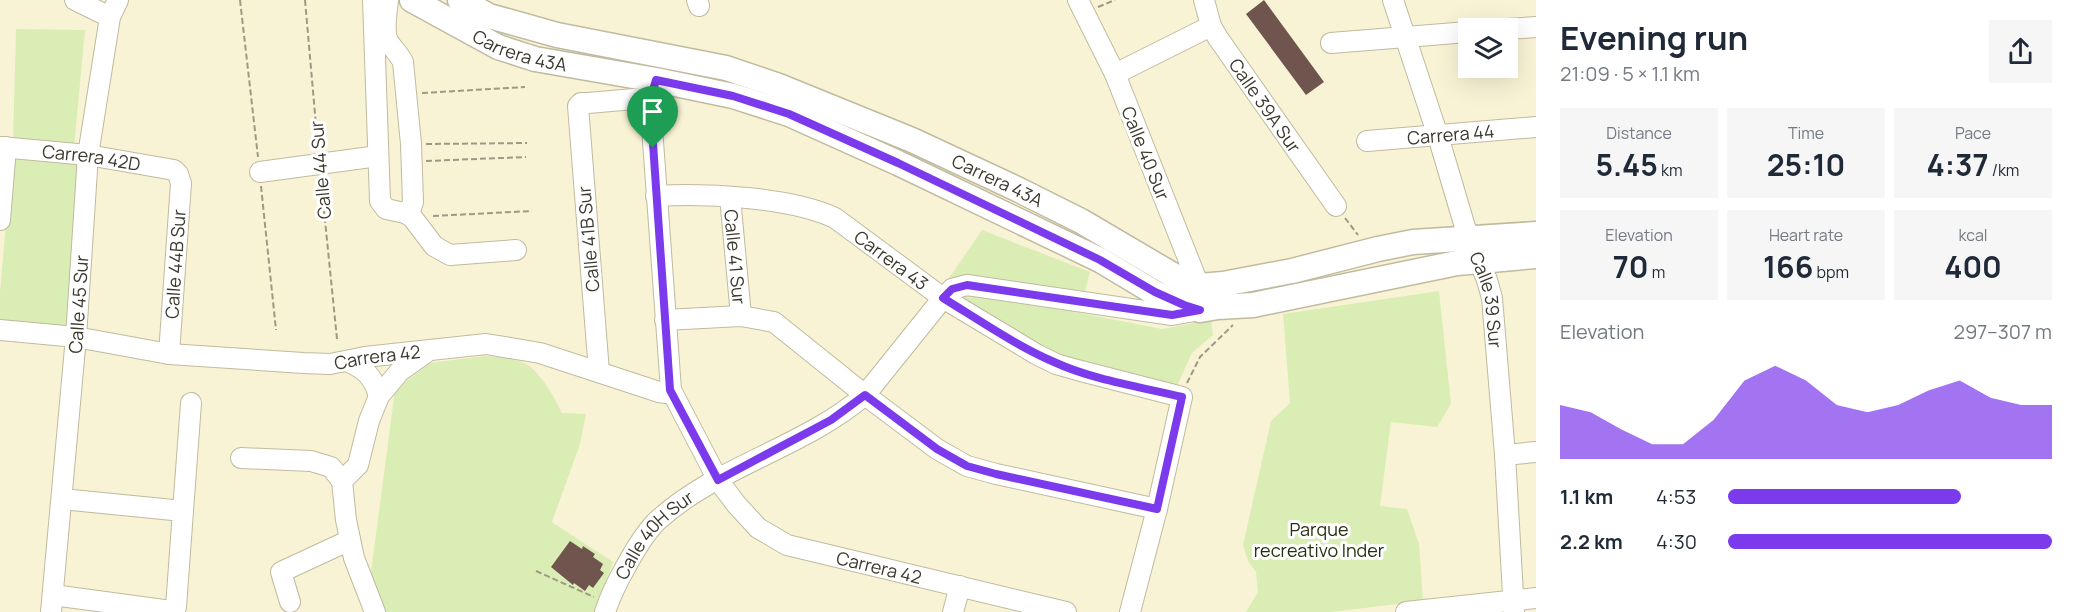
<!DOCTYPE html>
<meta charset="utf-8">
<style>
:root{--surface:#fff;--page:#f6f6f7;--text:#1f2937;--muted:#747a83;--accent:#7c3aed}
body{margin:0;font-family:Manrope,sans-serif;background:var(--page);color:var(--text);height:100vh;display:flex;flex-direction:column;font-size:22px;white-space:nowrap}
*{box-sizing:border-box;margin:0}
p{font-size:20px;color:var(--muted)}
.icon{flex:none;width:33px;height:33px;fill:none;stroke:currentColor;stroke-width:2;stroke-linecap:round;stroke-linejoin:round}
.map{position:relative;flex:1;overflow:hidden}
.side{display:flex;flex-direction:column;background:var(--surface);width:540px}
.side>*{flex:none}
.fabs{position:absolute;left:1458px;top:18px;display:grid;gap:12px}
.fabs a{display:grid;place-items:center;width:60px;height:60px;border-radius:0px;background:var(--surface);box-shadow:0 6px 24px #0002;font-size:30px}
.pin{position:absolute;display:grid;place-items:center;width:51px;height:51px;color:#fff;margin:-62px -26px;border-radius:50% 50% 50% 0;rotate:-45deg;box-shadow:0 0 6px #0007}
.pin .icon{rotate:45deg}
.round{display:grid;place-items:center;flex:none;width:63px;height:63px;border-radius:0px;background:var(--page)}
.headline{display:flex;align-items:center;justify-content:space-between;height:102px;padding:0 24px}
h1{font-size:33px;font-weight:700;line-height:45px}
.stats{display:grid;grid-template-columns:repeat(3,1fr);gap:9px;height:102px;padding:6px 24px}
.stats div{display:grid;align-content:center;border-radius:0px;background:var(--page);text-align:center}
.stats b{font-size:30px;font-weight:700}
.stats small{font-size:16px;font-weight:400}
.stats p{font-size:16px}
.chart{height:168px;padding:12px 24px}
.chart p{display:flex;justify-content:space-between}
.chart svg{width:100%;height:108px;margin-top:6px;fill:var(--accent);opacity:.7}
ul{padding:0 24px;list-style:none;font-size:20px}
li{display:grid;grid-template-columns:96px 72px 1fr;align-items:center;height:45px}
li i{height:15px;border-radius:8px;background:var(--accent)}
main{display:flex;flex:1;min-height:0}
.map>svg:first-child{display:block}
.green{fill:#daedb5}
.building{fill:#70544e}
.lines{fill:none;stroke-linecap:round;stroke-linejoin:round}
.minor-casing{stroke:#c0ba9f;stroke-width:22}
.major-casing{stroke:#c0ba9f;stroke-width:27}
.path{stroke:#9d9985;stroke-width:2;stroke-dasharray:6 3;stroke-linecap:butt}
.minor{stroke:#fff;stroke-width:20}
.major{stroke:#fff;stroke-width:24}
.route-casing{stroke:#fff;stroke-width:12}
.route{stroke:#7c3aed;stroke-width:8}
.labels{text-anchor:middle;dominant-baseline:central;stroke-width:6;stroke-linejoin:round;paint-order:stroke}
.street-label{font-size:18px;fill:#3b392e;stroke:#fff}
.park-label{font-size:18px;fill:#262f0e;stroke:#fff}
</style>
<main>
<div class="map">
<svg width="1536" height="612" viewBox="0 0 1536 612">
<rect width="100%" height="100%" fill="#f9f3d6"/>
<path class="green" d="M16,29L85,30L74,147L13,141Z
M12,155L80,160L72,330L0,323V292Z
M982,230L1090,272L1085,291L949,278Z
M963,290L1162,329L1211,320L1213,335L1192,353L1177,386L1065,360L956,302Z
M1439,291L1451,404L1437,427L1391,422L1380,506L1407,509L1419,544L1423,601L1331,612H1246L1258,592L1256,572L1248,561L1243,545L1271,421L1290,403L1283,314Z
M484,356C497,357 515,358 526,364C541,373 555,398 562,413L586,414L580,444L552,522L613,562L595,612H383L371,572L395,390L430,363Z"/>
<path class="building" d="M1264,0L1324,82L1306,95L1246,14Z
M570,541L582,549L583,546L595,554L593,557L603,564L600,570L604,573L593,588L589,585L585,591L574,583L573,585L551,567Z"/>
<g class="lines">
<defs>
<g id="minor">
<path d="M75,0L110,17"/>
<path d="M373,0L380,201L386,209L405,213L412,217L434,246L450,255L516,250"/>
<path d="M388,0C387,12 383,30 388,41C392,48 399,54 403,62L411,144L413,202L411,208L405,213"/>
<path d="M697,0L699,6"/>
<path id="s1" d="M1204,0L1211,26L1218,38L1336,206"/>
<path id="s2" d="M1393,0L1438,136L1465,227L1487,280L1492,298L1505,455L1514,612"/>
<path d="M1508,29L1536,27"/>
<path d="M1331,43L1468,32"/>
<path d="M1115,74L1211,26"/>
<path id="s3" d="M656,80L650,100L671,390L718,480L736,504L758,528L787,545L1066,612"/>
<path id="s4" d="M1367,141L1536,127"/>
<path id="s5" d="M0,147L88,155L174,170L178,174L181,183L169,354"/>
<path d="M260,172L378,156"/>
<path id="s6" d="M656,196C706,193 790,197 835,218L943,298L1036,354L1056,364L1077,370L1182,397L1157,509L1130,612"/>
<path id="s7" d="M730,197L741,316"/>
<path d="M0,220L6,147"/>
<path d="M665,320L741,316L774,322L865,395L937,449L967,466L996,474L1157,509"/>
<path id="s8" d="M0,330L76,337L169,354L303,363L330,364L365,357L486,344L540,353L659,392L666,393L671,390"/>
<path d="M347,361C365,369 373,376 379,396"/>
<path d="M599,372L578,106L581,103H588L634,99L650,100"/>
<path d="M1505,455L1536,452"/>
<path d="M241,458L311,461L331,467L342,481"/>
<path d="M183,511L191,403"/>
<path d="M53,595L171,611L176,607L183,511L62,499"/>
<path d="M290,602L281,572L350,540"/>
<path id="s9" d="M51,612L76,337L88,155L110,17L118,0"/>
<path d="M375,612L354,558L346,520L342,481L358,465L369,421L379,396L400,371L428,351"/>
<path id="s10" d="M605,612C610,597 616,584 624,570C633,553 643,535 657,521C717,466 803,448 865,395L943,298L952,289L967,285L1172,315L1200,310L1199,286L1115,74L1078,0"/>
<path d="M953,612L960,586"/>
<path d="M1406,612L1536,598"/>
</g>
<g id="major">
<path id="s11" d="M412,0L498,47L535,59L656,80L733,96L789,114L898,163L1100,260L1155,293L1184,305L1200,310L1218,307L1253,305L1457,263L1536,256"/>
<path id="s12" d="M460,0L489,16L557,35L726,68L779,86L912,140L1017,189L1081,221L1171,274L1199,286L1223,284L1292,271L1378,249L1413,242L1536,234"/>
</g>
</defs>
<use href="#minor" class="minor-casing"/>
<use href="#major" class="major-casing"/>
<path class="path" d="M240,0L258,157
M305,0L318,148
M1098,7L1115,0
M422,93L525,87
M426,144L527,143
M426,161L526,157
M321,181L337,339
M261,186L276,330
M433,216L532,211
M1345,218L1358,235
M1187,383L1200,357L1233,325
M536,571L594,597"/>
<use href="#minor" class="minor"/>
<use href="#major" class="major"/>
</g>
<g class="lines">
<defs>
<path id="route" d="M656,80L733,96L789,114L898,163L1100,260L1155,292L1184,305L1200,310L1172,315L967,285L952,289L943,298C979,320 1015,345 1054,362C1093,380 1141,387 1182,397L1157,509L996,474L967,466L937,449L865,395L831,420L718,480L670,390L650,100Z"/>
</defs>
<use href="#route" class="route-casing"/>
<use href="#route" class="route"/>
</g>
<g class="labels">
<g class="street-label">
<text stroke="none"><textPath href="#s11" startOffset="120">Carrera 43A</textPath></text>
<text stroke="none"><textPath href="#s1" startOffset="123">Calle 39A Sur</textPath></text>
<text stroke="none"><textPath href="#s4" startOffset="84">Carrera 44</textPath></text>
<text transform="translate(1146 153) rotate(68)">Calle 40 Sur</text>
<text stroke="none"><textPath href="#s5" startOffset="92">Carrera 42D</textPath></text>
<text transform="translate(320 170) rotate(-95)">Calle 44 Sur</text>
<text stroke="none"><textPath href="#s12" startOffset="570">Carrera 43A</textPath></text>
<text transform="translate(588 239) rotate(-95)">Calle 41B Sur</text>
<text stroke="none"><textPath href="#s7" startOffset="60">Calle 41 Sur</textPath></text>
<text stroke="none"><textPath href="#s6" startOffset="252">Carrera 43</textPath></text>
<text transform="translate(175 264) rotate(-86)">Calle 44B Sur</text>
<text stroke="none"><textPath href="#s2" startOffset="315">Calle 39 Sur</textPath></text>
<text stroke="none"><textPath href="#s9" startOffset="309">Calle 45 Sur</textPath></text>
<text stroke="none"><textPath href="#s8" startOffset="380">Carrera 42</textPath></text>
<text stroke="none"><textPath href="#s10" startOffset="93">Calle 40H Sur</textPath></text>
<text stroke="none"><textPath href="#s3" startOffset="604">Carrera 42</textPath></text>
</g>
<g class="park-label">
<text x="1319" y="529">Parque<tspan x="1319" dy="21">recreativo Inder</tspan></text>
</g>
</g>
</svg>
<div class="fabs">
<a><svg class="icon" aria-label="layers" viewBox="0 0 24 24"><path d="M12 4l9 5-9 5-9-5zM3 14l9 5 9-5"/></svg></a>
</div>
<div class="pin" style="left:653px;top:148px;background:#1e9e55"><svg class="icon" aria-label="arrive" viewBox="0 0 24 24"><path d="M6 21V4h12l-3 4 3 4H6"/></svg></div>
</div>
<section class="side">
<div class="headline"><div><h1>Evening run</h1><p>21:09 · 5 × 1.1 km</p></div><a class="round"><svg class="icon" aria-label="share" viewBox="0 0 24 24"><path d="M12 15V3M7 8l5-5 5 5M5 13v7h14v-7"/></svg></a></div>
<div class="stats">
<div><p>Distance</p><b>5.45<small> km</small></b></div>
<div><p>Time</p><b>25:10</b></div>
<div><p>Pace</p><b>4:37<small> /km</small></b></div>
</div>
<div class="stats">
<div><p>Elevation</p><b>70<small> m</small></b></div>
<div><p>Heart rate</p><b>166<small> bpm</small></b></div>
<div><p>kcal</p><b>400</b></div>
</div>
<div class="chart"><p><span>Elevation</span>297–307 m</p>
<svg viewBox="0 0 160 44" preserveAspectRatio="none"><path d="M0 44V22L10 25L20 32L30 38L40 38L50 28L60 12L70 6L80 12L90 22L100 25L110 22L120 16L130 12L140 19L150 22L160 22V44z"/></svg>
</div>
<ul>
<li><b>1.1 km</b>4:53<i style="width:72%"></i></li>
<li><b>2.2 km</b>4:30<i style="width:100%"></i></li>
</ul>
</section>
</main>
